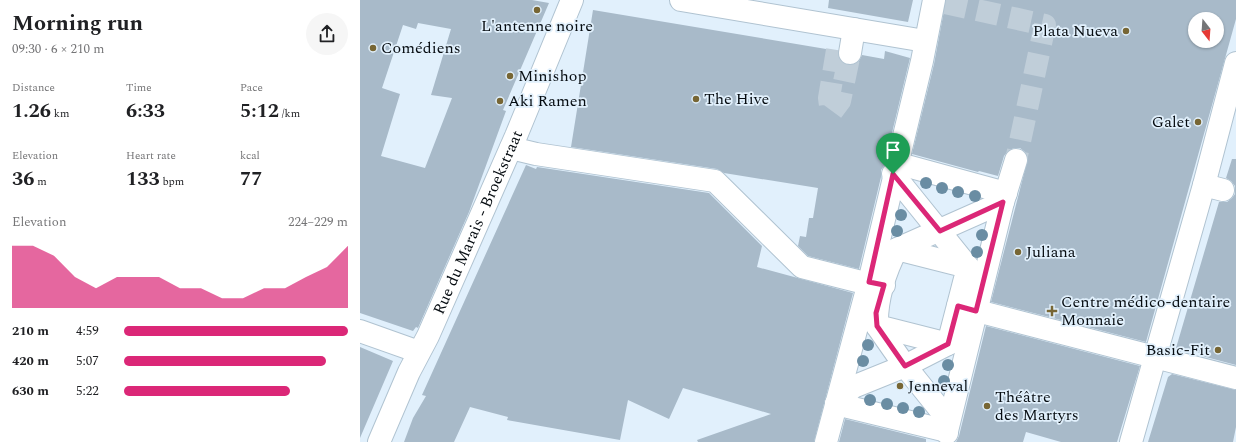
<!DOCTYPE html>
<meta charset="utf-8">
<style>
:root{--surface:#fff;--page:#f6f6f6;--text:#202124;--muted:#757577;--accent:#db2777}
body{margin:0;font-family:Spectral,serif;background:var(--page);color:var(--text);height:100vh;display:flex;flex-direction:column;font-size:15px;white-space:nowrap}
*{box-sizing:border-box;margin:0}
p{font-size:13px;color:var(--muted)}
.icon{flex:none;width:22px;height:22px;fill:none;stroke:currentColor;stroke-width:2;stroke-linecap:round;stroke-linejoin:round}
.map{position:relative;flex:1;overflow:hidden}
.drawer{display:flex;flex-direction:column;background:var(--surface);width:360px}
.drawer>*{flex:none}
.needle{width:26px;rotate:163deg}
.controls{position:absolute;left:828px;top:12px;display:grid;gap:8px}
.controls a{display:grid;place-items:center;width:36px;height:36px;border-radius:50%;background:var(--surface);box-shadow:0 1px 3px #0004;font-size:20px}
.pin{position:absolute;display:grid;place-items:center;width:34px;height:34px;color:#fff;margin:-41px -17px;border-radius:50% 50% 50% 0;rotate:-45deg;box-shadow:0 0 4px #0007}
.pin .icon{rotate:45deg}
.round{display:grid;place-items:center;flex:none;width:42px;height:42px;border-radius:21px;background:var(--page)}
.summary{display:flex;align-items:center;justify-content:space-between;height:68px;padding:0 12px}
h1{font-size:22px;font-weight:700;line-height:30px}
.figures{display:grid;grid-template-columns:repeat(3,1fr);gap:6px;height:68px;padding:4px 12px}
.figures div{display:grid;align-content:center}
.figures b{font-size:20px;font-weight:700}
.figures small{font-size:11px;font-weight:400}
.figures p{font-size:11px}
.chart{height:112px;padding:8px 12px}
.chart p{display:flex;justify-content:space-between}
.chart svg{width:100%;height:72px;margin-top:4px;fill:var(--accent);opacity:.7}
ul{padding:0 12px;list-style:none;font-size:13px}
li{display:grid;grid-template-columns:64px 48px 1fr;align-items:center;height:30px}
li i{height:10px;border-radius:5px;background:var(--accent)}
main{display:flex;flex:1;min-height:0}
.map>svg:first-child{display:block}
.building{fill:#a8bac9;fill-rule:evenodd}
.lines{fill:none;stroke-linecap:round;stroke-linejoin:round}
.minor-tunnel{stroke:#c0ced9;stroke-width:22;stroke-dasharray:22 11;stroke-linecap:butt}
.minor-casing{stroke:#b0c3d1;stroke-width:24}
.minor{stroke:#fff;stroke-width:22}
.tree{fill:#6a8da3}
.route-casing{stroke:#fff;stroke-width:8}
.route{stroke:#db2777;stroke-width:5}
.poi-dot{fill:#776634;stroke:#e1f0fc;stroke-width:1.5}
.labels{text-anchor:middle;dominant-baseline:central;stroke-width:3.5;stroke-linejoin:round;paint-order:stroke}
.poi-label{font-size:16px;fill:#060c11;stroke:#e1f0fc;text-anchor:start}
.street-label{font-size:16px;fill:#060c11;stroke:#e1f0fc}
</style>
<main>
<section class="drawer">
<div class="summary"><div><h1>Morning run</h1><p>09:30 · 6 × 210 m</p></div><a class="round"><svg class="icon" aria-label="share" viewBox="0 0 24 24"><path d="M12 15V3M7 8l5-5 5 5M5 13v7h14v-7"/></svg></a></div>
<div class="figures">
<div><p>Distance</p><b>1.26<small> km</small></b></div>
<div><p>Time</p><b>6:33</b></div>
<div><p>Pace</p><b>5:12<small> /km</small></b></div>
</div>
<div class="figures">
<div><p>Elevation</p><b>36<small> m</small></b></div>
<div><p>Heart rate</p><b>133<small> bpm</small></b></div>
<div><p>kcal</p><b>77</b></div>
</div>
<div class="chart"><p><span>Elevation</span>224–229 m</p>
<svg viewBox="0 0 160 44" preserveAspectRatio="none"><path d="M0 44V6L10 6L20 12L30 25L40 32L50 25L60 25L70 25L80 32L90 32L100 38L110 38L120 32L130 32L140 25L150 19L160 6V44z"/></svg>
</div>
<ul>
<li><b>210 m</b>4:59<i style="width:100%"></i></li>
<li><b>420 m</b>5:07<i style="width:90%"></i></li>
<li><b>630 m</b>5:22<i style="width:74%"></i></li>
</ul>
</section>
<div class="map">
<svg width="876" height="442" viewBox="0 0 876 442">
<rect width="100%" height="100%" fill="#e1f0fc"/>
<path class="building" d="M0,0H172L189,3L143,110L146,111L109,212L58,328L56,327L53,331L0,313ZM58,23L91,29L71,95L92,98L65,168L21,156L40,94L22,88L43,25L56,29Z
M469,0H553L548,22L468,8Z
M586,0H876V19L786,342L631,302L668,158L665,152L660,148H654L648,151L644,156L638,176L619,171L618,172L552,154L574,64ZM835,19H857V41H835Z
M233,10L478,51V57L482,62L488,65H495L499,61L502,55L524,59L525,51L550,58L524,166L521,170V177L499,269L448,256L438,246L440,236L446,237L449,218H453L458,188L364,173L357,169L211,147Z
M872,159H876V365L842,356L845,354L816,348L859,202H867L872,198L875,194V186L871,181L866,178Z
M166,165L176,169L177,167L349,193L402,246L397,267L493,293L454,442H338L337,440L411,414L323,388L309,419L268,400L260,440L147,420L148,417L110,407L94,442H44L53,418L66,396L62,395Z
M626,326L780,366L757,442H701L666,432L663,442H596L599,436Z
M0,347L33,361L0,438Z
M812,374L876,390V427L873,442H788L808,377Z
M485,419L566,439V442H479Z"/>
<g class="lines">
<path class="minor-tunnel" d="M585,3L685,25L656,160
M477,50L469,98L471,113L480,101L490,53"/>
<defs>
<g id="minor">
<path d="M321,0L565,41"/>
<path d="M490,53L494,29"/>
<path d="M151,148L176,154L355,181L442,267L501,282L524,285"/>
<path d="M536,163L646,193"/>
<path d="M533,174L608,267"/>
<path d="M844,185L863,190"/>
<path d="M598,306L876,378"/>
<path d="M517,326L545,366L582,412L587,433"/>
<path d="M0,331L59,352"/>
<path d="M588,344L517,326C516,300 525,271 537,249L643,202"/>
<path d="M476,404L587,431L643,202L656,160"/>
<path d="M476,404L493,387L545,366L588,344L608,267L537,249"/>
<path id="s1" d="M19,442L49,372L68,336L156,136L212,0"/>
<path d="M466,442L509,282L562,61L574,0"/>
<path d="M771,442L844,185L876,63"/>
</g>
</defs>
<use href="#minor" class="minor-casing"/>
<use href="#minor" class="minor"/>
</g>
<g class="tree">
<circle cx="566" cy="183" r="6"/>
<circle cx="582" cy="188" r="6"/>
<circle cx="598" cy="192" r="6"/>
<circle cx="615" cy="196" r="6"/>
<circle cx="541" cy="215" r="6"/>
<circle cx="537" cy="231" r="6"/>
<circle cx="622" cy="235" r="6"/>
<circle cx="617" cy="252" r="6"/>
<circle cx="508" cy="345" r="6"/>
<circle cx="503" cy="361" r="6"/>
<circle cx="588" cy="365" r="6"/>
<circle cx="584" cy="381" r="6"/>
<circle cx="510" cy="400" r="6"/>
<circle cx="527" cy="404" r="6"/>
<circle cx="543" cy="408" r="6"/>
<circle cx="559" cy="412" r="6"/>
</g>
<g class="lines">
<defs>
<path id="route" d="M533,174L580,231L643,202L616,311L598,306L588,344L545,366L517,326L516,313L524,285L509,282Z"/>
</defs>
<use href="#route" class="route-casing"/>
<use href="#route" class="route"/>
</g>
<g class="poi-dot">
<circle cx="177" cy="10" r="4"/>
<circle cx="766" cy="31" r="4"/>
<circle cx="13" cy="48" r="4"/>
<circle cx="150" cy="76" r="4"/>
<circle cx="336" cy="99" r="4"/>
<circle cx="140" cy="101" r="4"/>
<circle cx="838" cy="122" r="4"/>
<circle cx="658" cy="252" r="4"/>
<path d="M690 305h4v4h4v4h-4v4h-4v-4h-4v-4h4z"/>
<circle cx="858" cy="350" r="4"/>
<circle cx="540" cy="386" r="4"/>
<circle cx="627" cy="406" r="4"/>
</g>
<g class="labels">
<g class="poi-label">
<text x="177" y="26" text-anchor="middle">L'antenne noire</text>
<text x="758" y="31" text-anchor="end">Plata Nueva</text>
<text x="21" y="48">Comédiens</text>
<text x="158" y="76">Minishop</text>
<text x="344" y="99">The Hive</text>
<text x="148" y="101">Aki Ramen</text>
<text x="830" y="122" text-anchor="end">Galet</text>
<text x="666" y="252">Juliana</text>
<text x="701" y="302">Centre médico-dentaire<tspan x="701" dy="18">Monnaie</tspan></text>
<text x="850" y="350" text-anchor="end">Basic-Fit</text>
<text x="548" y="386">Jenneval</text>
<text x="635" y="397">Théâtre<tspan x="635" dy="18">des Martyrs</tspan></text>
</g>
<g class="street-label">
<text stroke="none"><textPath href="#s1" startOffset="241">Rue du Marais - Broekstraat</textPath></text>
</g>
</g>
</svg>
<div class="controls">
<a><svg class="needle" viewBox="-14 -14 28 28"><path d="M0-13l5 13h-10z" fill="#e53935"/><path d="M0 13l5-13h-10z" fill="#757577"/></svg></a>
</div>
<div class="pin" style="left:533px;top:174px;background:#1e9e55"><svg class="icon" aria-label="arrive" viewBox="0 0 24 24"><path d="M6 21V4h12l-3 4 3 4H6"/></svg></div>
</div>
</main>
